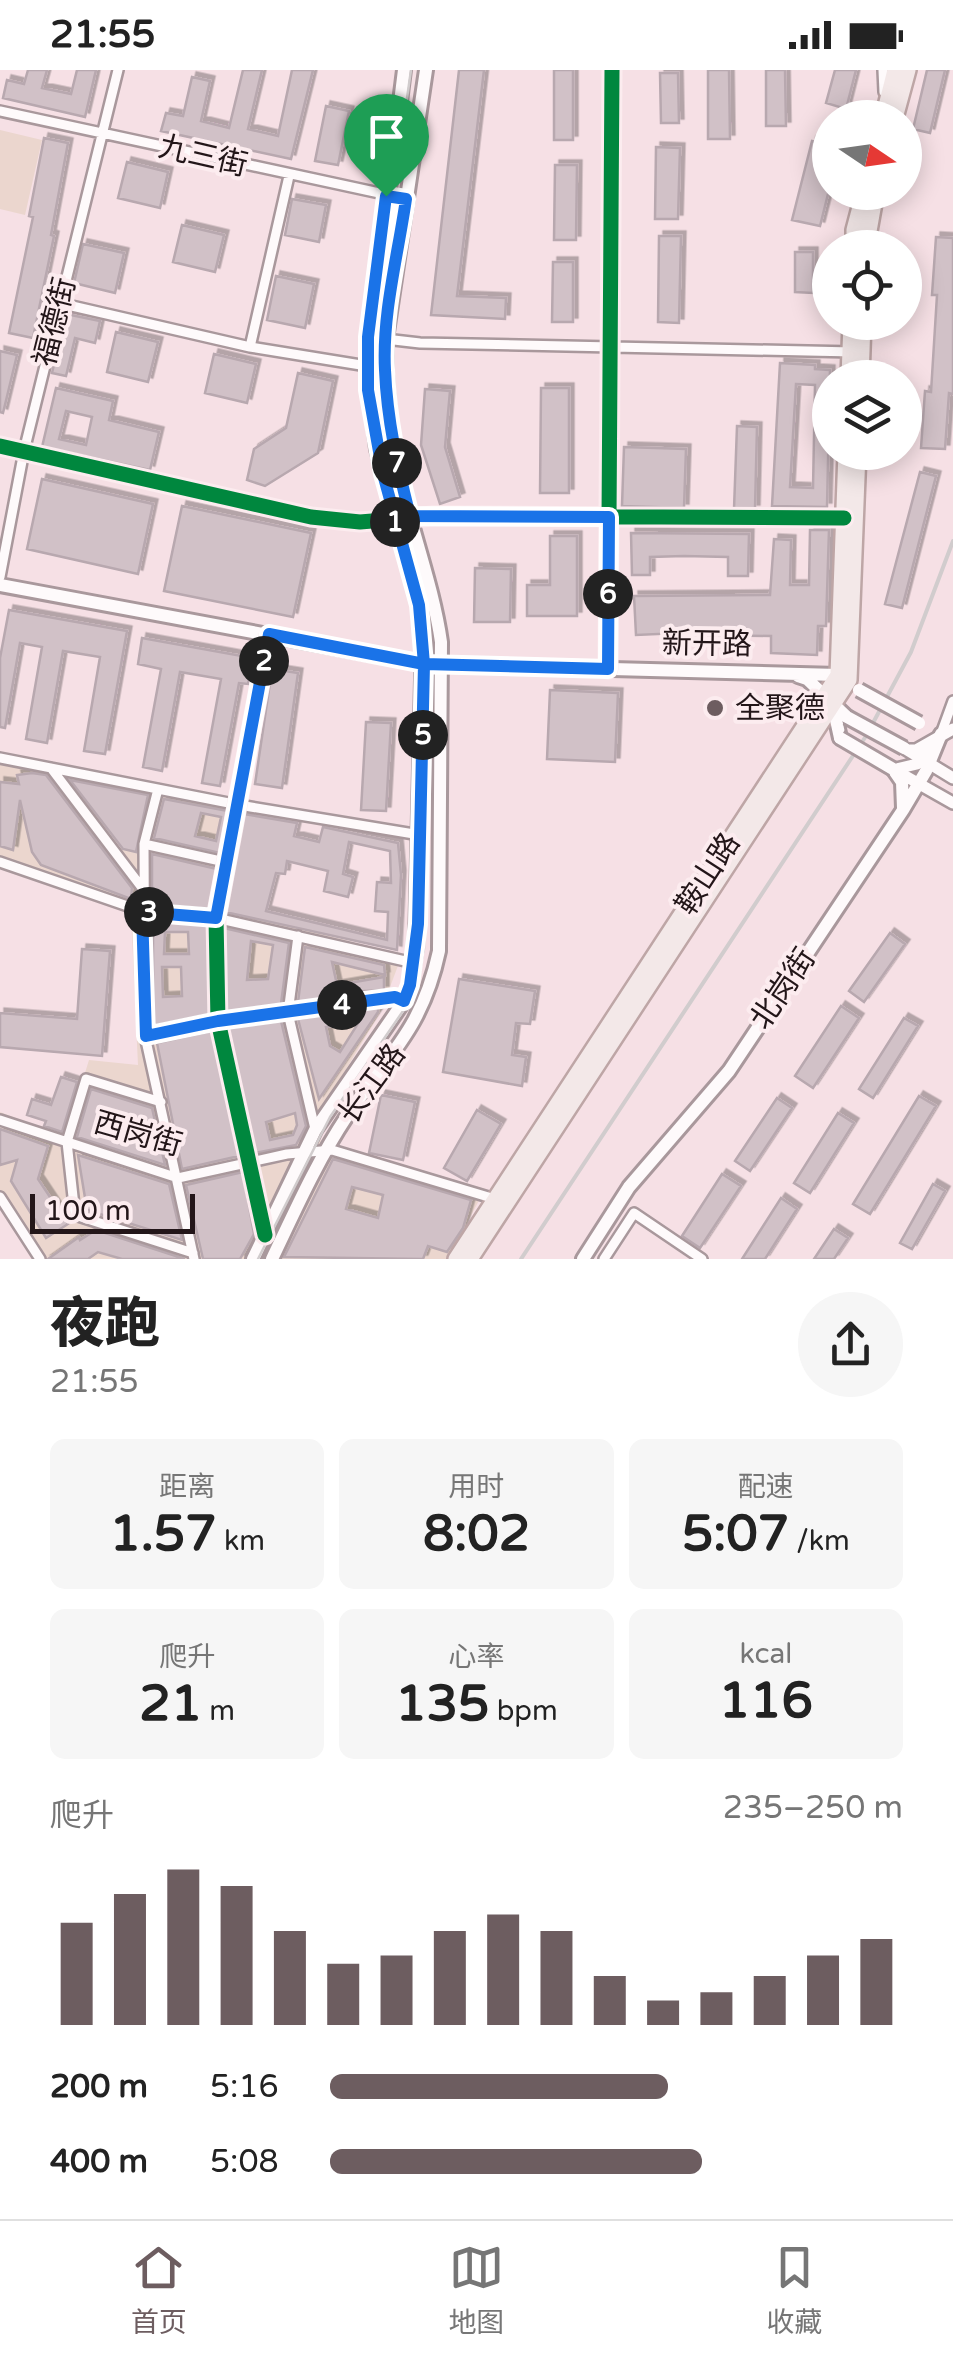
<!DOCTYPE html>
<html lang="zh">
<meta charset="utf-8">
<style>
:root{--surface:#fff;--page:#f6f6f6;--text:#222;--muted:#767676;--line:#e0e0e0;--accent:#6d5d60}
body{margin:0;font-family:"Varela Round","Noto Sans SC",sans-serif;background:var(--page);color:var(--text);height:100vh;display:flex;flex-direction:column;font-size:38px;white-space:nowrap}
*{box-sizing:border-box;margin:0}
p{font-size:32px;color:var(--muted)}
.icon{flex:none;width:55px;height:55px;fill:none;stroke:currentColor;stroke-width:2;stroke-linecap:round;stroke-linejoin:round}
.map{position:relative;height:1189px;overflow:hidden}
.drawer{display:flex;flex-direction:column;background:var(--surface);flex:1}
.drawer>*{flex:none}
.needle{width:65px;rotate:103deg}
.fabs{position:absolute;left:812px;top:30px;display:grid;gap:20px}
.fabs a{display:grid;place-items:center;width:110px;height:110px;border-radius:50%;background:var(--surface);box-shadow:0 5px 25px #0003;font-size:50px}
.scale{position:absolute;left:30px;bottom:25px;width:165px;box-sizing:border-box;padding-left:10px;border:5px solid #231619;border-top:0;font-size:28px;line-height:35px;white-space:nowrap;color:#231619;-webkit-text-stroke:8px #fcecef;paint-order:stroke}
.pin{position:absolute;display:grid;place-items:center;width:85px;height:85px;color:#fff;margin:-102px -42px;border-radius:50% 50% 50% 0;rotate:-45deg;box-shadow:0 0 10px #0007}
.pin .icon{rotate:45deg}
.km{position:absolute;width:50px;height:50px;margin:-25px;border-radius:50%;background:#222;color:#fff;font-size:28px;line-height:50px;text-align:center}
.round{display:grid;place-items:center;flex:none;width:105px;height:105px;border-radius:52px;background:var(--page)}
.overview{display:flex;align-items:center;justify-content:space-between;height:170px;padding:0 50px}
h1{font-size:55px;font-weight:800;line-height:75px}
.metrics{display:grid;grid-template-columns:repeat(3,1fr);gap:15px;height:170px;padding:10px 50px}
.metrics div{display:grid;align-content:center;border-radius:15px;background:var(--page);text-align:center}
.metrics b{font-size:50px;font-weight:800}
.metrics small{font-size:28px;font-weight:400}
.metrics p{font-size:28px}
.chart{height:280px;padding:20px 50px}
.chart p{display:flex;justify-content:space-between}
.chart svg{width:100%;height:180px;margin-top:10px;stroke:var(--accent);stroke-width:6}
ul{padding:0 50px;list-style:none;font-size:32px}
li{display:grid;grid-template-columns:160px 120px 1fr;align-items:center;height:75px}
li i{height:25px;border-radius:12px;background:var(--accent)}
.status{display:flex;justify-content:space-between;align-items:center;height:70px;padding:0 50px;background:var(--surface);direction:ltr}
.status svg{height:28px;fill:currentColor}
.tab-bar{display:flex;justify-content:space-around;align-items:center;height:140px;border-top:2px solid var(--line);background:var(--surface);font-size:28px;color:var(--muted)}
.tab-bar a{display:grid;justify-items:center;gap:5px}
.tab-bar .selected{color:var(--accent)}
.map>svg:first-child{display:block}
.green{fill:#ebd6ce}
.building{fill:#d1c1c7;stroke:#b8a8af;stroke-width:2.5;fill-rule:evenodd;filter:url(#shadow)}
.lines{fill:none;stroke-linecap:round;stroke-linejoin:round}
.minor-casing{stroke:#a9989c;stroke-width:14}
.tertiary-casing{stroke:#a9989c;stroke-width:16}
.secondary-casing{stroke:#a9989c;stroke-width:18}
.primary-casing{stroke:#bea6a6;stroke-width:20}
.minor{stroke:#fefafb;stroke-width:9}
.tertiary{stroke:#fefafb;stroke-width:11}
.secondary{stroke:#fefafb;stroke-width:12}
.primary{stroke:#f3e8e8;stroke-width:15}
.tram{stroke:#d1cccd;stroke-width:2.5}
.rail{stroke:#d1cccd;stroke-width:4}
.secondary-bridge-casing{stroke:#a9989c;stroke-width:18;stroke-linecap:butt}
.secondary-bridge{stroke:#fefafb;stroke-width:12}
.cycleway-casing{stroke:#fcecef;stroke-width:21}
.cycleway{stroke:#00873e;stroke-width:15}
.route-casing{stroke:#fff;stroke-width:20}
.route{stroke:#1a73e8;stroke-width:12}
.poi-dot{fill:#6d5d60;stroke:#fcecef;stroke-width:4}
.labels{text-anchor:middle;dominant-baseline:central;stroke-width:8;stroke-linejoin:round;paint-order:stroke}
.street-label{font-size:30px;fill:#231619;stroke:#fcecef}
.poi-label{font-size:30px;fill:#231619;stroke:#fcecef;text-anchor:start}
</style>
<div class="status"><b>21:55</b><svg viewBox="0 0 49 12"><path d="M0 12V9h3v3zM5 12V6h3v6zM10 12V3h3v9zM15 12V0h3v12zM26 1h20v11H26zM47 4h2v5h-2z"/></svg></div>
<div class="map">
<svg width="953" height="1189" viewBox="0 0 953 1189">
<defs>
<filter id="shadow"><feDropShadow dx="4.5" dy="-4.5" stdDeviation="0" flood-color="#0004"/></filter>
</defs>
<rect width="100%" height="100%" fill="#f6e0e5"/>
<path class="green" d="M0,60L42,70L25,145L0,139Z
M0,682L250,731L226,839L402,885L381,941L306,1066L485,1119L448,1189H34L0,1135V1042L65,1067L89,990L138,995L131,844L0,797Z"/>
<path class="building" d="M28,0H47L42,18L71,24L77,0H96L85,47L3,28L7,10L24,14Z
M243,0H262L248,59L278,66L292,0H313L291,89L161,61L166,43L183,46L192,7L210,11L201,51L229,58Z
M459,0H484L457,226L506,228L505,249L431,245Z
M554,0H573V70H554Z
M708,0H729L730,69H708Z
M766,0H785L786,56H766Z
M835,0H856L846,39L826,33Z
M927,0H945L930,63L913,59Z
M660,3H678L679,53H661Z
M326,36L349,41L338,95L315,91Z
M44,68L68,73L51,165L54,166L33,268L9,263L33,147L29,146Z
M812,71L830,76V116L820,156L792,150Z
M656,77L680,78L678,149H655Z
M127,92L168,102L160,138L118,128Z
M555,95H577L576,170H554Z
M292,129L326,135L319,172L285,165Z
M182,155L224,165L215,202L173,192Z
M659,166H681L679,253L658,252Z
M936,167L953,168V324L949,323L945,379L921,378L925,321L931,322L937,225H932Z
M83,174L124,183L115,223L74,213Z
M795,182H813V223L795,222Z
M553,192H573V252H552Z
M276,206L314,214L305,258L267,250Z
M66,244L100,251L95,273L75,268L66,306L52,303Z
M116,262L158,272L148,312L107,302Z
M0,281L17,285L3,343L0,342Z
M214,284L256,294L247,333L205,323Z
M780,293L815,295V299L830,300L827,437L772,436ZM796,314L815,315L813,418L790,417Z
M298,303L333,311L318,383L265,416L247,410L254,379L286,358Z
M56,318L113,331L109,350L159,362L150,400L42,377ZM66,341L92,347L86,375L59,369Z
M541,318H569V423H540Z
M425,319L450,321L445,377L460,427L440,434L421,375Z
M737,356L757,357L755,439H734Z
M624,377L686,379L684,438L622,436Z
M920,402L936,406L902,538L885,534Z
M42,409L153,434L138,504L27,479Z
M182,436L311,463L293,547L164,521Z
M810,460H829L826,556H818L817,585L771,583V566L702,565L703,562L636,565L634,526L770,525L774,469L791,470L790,515H809Z
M631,463L749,464L748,506H728V487L684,486L650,487V505H632Z
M550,466H577V546H527V515H550Z
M475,498L511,499L510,552H474Z
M9,540L127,561L105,684L84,681L100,587L63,581L47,673L26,669L42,577L20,573L5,658L0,657V588Z
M142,568L253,588L248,614L239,613L220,716L202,713L221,609L180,602L162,701L143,697L161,599L138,594Z
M272,599L298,603L282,718L255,714Z
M550,620L618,623L615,692L547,689Z
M366,652L391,653L386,741L361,740Z
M32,703L46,705L132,818L131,829L41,795L32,782L20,730L13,780L0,776V712L19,714L17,705Z
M70,710L148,725L136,782L123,779Z
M164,729L228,741L220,783L154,768ZM201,743L221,747L216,771L195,766Z
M244,744L297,753L294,766L319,772L323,757L398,773L401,805L397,880L225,842ZM349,772L390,781L391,813L377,812L375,841L388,842L387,870L266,841L276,803L285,804L287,791L328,801L324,821L348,827L353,807L343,804Z
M152,784L217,799L209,839L152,834Z
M153,850L208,855L210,944L153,956ZM165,862H188L189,884H164ZM162,897H181L182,926L163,927Z
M224,858L289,873L281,934L226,942ZM251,871L273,875L268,909L247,910Z
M890,863L905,874L864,932L849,921Z
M305,877L384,895L385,905L332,892L337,915L384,907V920L345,922L349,925L298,932Z
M82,879L110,881L102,986L0,977V943L77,949Z
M459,909L535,921L530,954L516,953L512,985L526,987L522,1016L443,1002Z
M841,936L859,948L813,1018L795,1006Z
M378,937V942L319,1029L298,949ZM364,944L340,982L330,976L326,957L333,956L332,950Z
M904,948L918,956L873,1028L859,1019Z
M281,951L306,1056L296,1075L255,1083L228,958ZM295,1043L297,1055L293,1065L270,1070L266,1052Z
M212,961L239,1086L182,1099L157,973Z
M61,1007L77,1012L62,1062L44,1056L46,1051L27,1045L32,1029L51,1035Z
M91,1019L152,1038L165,1095L77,1067Z
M381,1025L415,1032L403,1090L369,1083Z
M919,1026L936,1036L870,1144L853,1134Z
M777,1028L792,1038L750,1101L735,1091Z
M477,1040L501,1054L467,1111L444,1098Z
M838,1043L854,1053L810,1123L794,1113Z
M0,1059L48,1076L38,1109L68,1154L46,1168L11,1111L17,1090L0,1095Z
M78,1085L169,1114L182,1170L87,1140Z
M333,1089L471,1130L463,1158L447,1182L428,1176L423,1189L284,1187ZM352,1117L383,1125L378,1148L346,1139Z
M243,1102L254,1164L240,1189H203L186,1115Z
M722,1104L741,1116L700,1178L682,1166Z
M933,1114L945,1121L912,1179L900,1173Z
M781,1128L797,1139L765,1189H742Z
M834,1159L848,1168L834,1189H814Z
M96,1160L185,1189H122L98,1182L88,1189H48L79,1167L80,1170Z"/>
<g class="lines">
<defs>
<path id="minor" d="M883,0L884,22
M0,41L407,129
M59,233L250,277L367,296
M368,267L420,273L854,282
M250,277L289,106
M0,376L311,447L360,452L433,446L844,448
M0,507L24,381L118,0
M608,599L612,0
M941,664L953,631
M0,688L239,735L420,765
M51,698L143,819
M158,719L144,774L145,966L194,1189
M144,774L225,792
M0,792L142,841L216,848L414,893
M298,866L288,943L315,1059
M145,966L218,951L395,927L404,931
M161,1032L86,1009L67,1072L75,1145L193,1183
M0,1050L178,1108L287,1084L332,1080L495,1129
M0,1127L40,1189
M265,1165L218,951L216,848L269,565
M604,1189L634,1143L702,1189"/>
<path id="tertiary" d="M904,678L953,708
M908,680H916L953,659
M893,699L953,733
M896,699L917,694L933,676"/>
<path id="secondary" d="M0,515L424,594L838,605L844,608
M798,606L807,609L847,647
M833,636L840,668
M893,699L902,712L903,738
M253,1189L315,1060L404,931L410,915L416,876L423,565L419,535L377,379L367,296L404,0
M272,1189C295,1141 317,1091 347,1046C389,983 422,960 439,881L441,572C433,516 412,463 400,407C390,362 384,315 386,269L426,0
M583,1189L629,1117L729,1001L903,740L926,701L941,664"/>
<path id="primary" d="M883,48L895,0
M895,48L908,0
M854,178V160L864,122
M866,178L876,122
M849,308L851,252
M861,308L863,252
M456,1189L838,605L846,382
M470,1189L849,610L858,382"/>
</defs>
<use href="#minor" class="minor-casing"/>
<use href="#tertiary" class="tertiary-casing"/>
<use href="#secondary" class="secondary-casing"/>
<use href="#primary" class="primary-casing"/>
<use href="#minor" class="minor"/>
<use href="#tertiary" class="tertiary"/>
<use href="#secondary" class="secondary"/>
<use href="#primary" class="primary"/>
<path class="tram" d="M258,1189L330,1047L412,928L424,879L429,578L420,515L389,402L376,330L373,268L411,0"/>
<path class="rail" d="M521,1189L866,666L911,582L953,471"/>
<defs>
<path id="secondary-bridge" d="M859,620L919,653
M847,647L904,678
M840,668L893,699"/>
</defs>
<use href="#secondary-bridge" class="secondary-bridge-casing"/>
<use href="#secondary-bridge" class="secondary-bridge"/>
<defs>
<path id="cycleway" d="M0,376L311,447L360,452L433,446L844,448
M608,599L612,0
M265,1165L218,951L216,848L269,565"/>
</defs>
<use href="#cycleway" class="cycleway-casing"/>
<use href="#cycleway" class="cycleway"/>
</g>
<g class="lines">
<defs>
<path id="route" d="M386,126L368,267V320L383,404L419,535L424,594L269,564L216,848L142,842L146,966L218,951L395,927L404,931L410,915L418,854L424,594L608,599L609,447L410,446C398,399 387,350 385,300C382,244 398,185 406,129L386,126"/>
</defs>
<use href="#route" class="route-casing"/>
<use href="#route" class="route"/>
</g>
<circle class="poi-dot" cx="715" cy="638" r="10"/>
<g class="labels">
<g class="street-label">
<text transform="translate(203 86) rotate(13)">九三街</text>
<text transform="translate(55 252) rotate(-76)">福德街</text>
<text transform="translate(707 574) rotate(1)">新开路</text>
<text transform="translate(708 804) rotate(-57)">鞍山路</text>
<text transform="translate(783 919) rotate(-56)">北岗街</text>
<text transform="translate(372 1014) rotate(-54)">长江路</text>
<text transform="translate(138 1064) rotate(16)">西岗街</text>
</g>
<g class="poi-label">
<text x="735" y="638">全聚德</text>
</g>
</g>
</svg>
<div class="fabs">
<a><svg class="needle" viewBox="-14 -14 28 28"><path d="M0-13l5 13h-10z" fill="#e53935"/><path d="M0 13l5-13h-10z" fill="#767676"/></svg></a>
<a><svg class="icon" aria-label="locate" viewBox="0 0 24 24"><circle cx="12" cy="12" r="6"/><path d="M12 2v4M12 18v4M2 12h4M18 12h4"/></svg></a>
<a><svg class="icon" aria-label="layers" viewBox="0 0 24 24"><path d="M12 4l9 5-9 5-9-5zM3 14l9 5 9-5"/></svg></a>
</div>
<div class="scale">100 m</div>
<div class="pin" style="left:386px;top:126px;background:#1e9e55"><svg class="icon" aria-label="arrive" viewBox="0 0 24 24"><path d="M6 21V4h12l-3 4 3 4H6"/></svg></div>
<b class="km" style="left:395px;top:452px">1</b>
<b class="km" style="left:264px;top:591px">2</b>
<b class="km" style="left:149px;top:842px">3</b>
<b class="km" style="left:342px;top:935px">4</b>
<b class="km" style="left:423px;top:665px">5</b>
<b class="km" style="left:608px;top:524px">6</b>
<b class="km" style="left:397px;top:393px">7</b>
</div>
<section class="drawer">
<div class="overview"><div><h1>夜跑</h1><p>21:55</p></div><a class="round"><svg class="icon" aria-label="share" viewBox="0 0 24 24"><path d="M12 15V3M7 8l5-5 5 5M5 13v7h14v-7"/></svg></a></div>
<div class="metrics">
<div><p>距离</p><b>1.57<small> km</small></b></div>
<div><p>用时</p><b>8:02</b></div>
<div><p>配速</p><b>5:07<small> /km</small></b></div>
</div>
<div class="metrics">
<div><p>爬升</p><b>21<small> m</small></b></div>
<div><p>心率</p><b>135<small> bpm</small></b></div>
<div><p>kcal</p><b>116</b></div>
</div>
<div class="chart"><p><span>爬升</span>235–250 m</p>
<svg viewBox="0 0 160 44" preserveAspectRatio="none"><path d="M5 44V19M15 44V12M25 44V6M35 44V10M45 44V21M55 44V29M65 44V27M75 44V21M85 44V17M95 44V21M105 44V32M115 44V38M125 44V36M135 44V32M145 44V27M155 44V23"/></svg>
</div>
<ul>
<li><b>200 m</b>5:16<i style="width:59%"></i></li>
<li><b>400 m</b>5:08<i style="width:65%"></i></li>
</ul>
</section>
<nav class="tab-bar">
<a class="selected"><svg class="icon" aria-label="home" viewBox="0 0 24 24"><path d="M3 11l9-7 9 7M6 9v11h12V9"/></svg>首页</a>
<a><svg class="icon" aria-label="map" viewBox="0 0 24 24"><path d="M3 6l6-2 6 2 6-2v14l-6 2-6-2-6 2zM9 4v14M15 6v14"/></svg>地图</a>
<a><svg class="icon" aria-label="saved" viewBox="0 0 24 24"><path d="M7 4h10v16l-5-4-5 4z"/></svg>收藏</a>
</nav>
